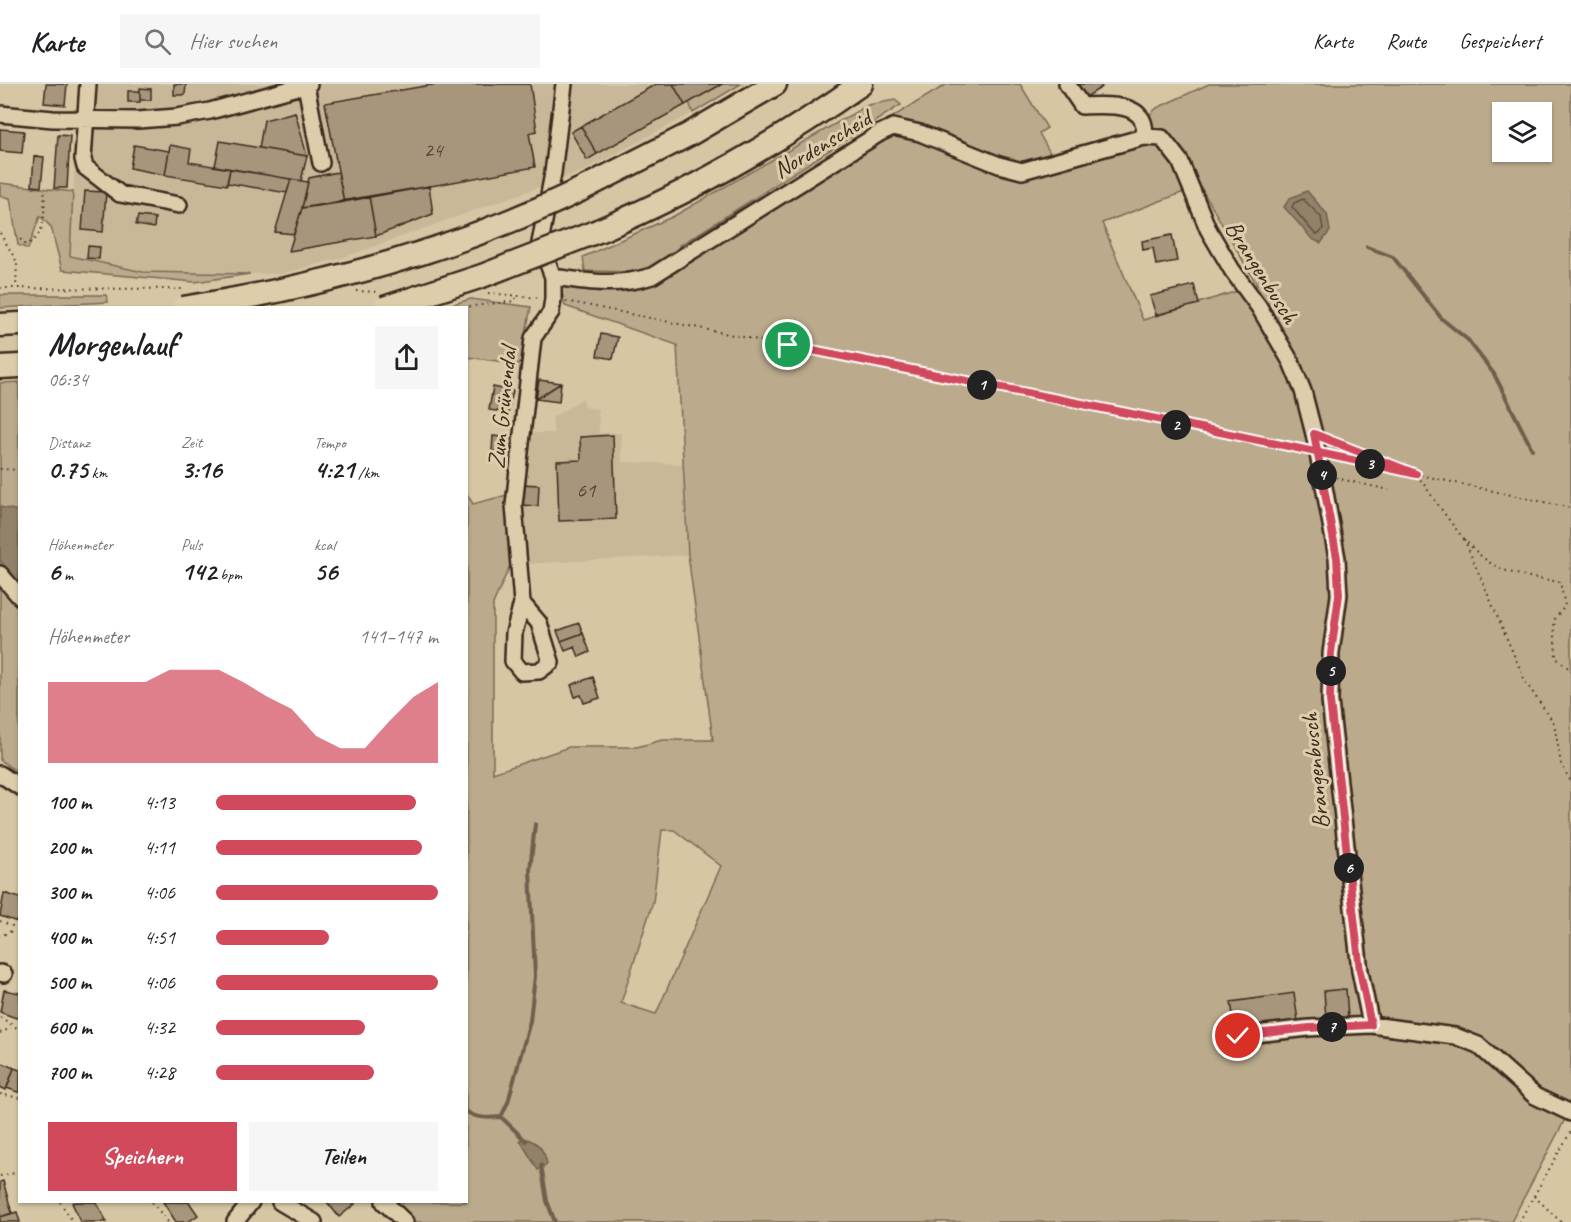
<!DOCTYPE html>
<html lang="de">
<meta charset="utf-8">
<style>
:root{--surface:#fff;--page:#f6f6f6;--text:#202124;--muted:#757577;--line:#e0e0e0;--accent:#d1495b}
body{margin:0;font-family:Caveat,sans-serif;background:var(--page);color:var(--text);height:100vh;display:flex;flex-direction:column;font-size:22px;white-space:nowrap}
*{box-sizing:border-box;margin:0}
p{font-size:20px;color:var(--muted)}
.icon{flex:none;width:33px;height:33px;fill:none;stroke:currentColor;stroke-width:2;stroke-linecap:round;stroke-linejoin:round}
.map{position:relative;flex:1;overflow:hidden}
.details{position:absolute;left:18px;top:222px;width:450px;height:897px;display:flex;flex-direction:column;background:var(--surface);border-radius:0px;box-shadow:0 2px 4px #0004}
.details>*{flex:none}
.buttons{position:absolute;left:1492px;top:18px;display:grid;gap:12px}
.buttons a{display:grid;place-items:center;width:60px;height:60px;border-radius:0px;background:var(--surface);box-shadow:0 2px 4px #0004;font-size:30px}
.pin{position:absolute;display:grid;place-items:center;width:51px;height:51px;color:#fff;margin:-26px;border:3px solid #fff;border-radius:50%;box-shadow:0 2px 6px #0007}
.km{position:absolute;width:30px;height:30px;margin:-15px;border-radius:50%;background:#222;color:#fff;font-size:16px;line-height:30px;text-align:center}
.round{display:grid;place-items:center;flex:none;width:63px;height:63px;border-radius:0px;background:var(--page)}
.overview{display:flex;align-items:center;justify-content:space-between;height:102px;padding:0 30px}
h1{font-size:33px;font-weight:700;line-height:45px}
.stats{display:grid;grid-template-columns:repeat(3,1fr);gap:9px;height:102px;padding:6px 30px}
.stats div{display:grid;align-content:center}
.stats b{font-size:26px;font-weight:700}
.stats small{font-size:16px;font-weight:400}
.stats p{font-size:16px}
.chart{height:168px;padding:12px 30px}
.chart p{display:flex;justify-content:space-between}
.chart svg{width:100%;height:108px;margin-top:6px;fill:var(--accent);opacity:.7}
.button{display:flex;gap:12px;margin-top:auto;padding:12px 30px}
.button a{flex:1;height:69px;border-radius:0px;background:var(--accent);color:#fff;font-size:24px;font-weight:700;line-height:69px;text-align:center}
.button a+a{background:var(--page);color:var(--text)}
ul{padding:0 30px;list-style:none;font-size:20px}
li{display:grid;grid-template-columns:96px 72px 1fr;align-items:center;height:45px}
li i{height:15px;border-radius:8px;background:var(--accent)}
header{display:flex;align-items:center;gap:36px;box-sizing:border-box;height:84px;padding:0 30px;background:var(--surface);border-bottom:2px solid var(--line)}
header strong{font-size:28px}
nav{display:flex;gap:33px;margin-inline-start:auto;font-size:21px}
.search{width:420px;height:54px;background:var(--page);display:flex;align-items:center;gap:15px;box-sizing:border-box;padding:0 21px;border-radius:0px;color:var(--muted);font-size:22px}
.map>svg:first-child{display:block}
.built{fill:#c9b898}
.green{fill:#bbaa8c;stroke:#7b6a55;stroke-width:1.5;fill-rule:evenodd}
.water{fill:#93826a;stroke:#705f4c;stroke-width:1.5}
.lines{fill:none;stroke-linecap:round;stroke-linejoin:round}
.shore{stroke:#5e4d3c;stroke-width:1.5}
.stream{stroke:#705f4c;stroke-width:4}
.building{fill:#a7967b;stroke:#3b2a1e;stroke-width:1.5}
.minor-casing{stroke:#3b2a1e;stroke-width:20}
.highway-casing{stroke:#3b2a1e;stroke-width:27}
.path{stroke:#3b2a1e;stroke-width:2;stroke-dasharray:1.5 4.5;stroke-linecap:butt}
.minor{stroke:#decdaa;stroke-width:15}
.highway{stroke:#decdaa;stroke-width:22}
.minor-bridge-casing{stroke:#3b2a1e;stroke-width:20;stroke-linecap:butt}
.highway-bridge-casing{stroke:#3b2a1e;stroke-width:27;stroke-linecap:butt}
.minor-bridge{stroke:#decdaa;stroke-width:15}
.highway-bridge{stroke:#decdaa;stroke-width:22}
.route-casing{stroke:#fff;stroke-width:12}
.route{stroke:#d1495b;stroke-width:8}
.labels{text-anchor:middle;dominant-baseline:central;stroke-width:6;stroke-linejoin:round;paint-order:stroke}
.number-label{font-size:21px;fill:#564535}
.street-label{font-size:24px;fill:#3b2a1e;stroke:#decdaa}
</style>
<header>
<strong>Karte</strong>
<div class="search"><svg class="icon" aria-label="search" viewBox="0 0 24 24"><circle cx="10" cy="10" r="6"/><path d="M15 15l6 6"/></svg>Hier suchen</div>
<nav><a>Karte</a><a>Route</a><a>Gespeichert</a></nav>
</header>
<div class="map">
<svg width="1571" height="1138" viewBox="0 0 1571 1138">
<rect width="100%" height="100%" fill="#d7c6a4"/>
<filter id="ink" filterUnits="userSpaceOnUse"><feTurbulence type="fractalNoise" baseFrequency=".0167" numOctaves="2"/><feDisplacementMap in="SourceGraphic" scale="12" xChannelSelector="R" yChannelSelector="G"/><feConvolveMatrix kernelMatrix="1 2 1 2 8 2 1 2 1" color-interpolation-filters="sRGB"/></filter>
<g filter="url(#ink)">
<path class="built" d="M79,0H722L690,18L693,29L581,88L342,174L280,190L143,188L70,172Z
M583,314L584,323L598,325L599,349H621L622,378L685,380L688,471L525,480L511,410L514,349H554L552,334Z"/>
<path class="green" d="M722,0H741L693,29L689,18Z
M947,0H1020L1047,44L1039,49L1050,69L1129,49L1157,24L1209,0H1571V1024L1511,1138H414L396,1118H466L467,410L473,420L511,410L512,477L493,520V689L569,663H637L662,656H713L688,471L677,261L565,222L560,199L635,204L636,188L585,187L583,173L674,132L868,21L895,16L901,21L679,162ZM1503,28H1542V68H1503ZM1200,102L1257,201L1143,236L1102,139ZM662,746H674L721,782L656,930L621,919L653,818Z
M0,99L73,108L70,172L143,188L250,190L195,198L62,186L51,143L40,132L28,165L18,161L10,114L0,112Z
M0,211H106L108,218L0,224Z
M471,215L531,223L520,280L467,273L466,224L443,223Z
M19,298V689L0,676V299Z"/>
<path class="water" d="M1307,107L1327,130L1330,147L1321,159L1312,155L1284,123L1290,114Z
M0,423L19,427V501L0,476Z
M524,1054C539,1058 544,1066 547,1080L538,1086L520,1056Z"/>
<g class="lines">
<path class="shore" d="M1303,115L1321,133L1323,145L1319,150H1315L1292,123L1294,119Z"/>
<path class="stream" d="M1367,163L1393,173L1442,235L1468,256L1494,290L1532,365
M466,1027C475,1035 490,1034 501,1033L526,1057
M501,1033L508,1018L530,937L535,892L530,786L535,740
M541,1081L547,1117L555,1138"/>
</g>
<path class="building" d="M46,0H67L65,21L44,19Z
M174,0H186L185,11H174Z
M437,0H530L537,47L529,49L535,83L344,118L325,19Z
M656,0H673L685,21L597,70L581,42Z
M673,0H722L685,21Z
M1074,0H1100L1102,3L1083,15Z
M140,4L151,5V16H140Z
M128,7H140V18H128Z
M295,28L307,72L259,64L264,36Z
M581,42L597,70L587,76L571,48Z
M0,45L24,47L22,69L0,67Z
M58,51L70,52L67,104H54Z
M220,57L307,72L301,97L215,82Z
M134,61L169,67L165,91L130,84Z
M170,61L191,65L189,78L230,85L227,101L165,91Z
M34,72L44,73L41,103L32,102Z
M230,85L291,95L287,109L227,99Z
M338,88L344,118L302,124L309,94Z
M291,95L308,98L302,124L294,150L275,148Z
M429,102L433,130L376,152L369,112Z
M85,107L106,108L103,148L82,146Z
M369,112L376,152L289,167L302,124Z
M138,132L155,134L154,144L136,141Z
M1172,151L1177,177L1156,181L1153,164L1143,166L1142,157Z
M88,162L100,163L99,175L87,174Z
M1194,201L1199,220L1156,231L1150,212Z
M601,250L618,253L613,275L597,272Z
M539,296L561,299L536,315Z
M561,299L559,318L536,315Z
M493,303L513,307L508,329L489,326Z
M613,351L616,435L559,437L557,377L581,376L580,353Z
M493,352L513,354L511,369L492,367Z
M521,400L539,401L538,422L520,421Z
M579,539L583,549L561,557L557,547Z
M583,549L590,568L579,573L575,563L565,567L561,557Z
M593,593L600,614L584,619L581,611L575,613L571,601Z
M4,809L20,814V839L0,832Z
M1346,905L1348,933L1326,934L1324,907Z
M4,906L20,909V932L16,934L0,928Z
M1294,909L1298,937L1235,945L1231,918Z
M0,978L14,984L6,1006L0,1003Z
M14,984L20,986V1009L7,1004Z
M3,1097L12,1129L0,1133V1098Z
M75,1118H96L107,1138H81L72,1119Z
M163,1118H189L198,1131L188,1138H176Z
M327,1118H353L355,1120L339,1133Z
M17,1128L20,1138H0V1133Z"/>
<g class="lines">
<defs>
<path id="minor" d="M88,0L83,75L85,83L120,110L179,121
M1067,0L1082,22C1106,21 1150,17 1144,53
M306,1L321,79
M0,30L53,35L138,36L177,33L210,27L309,0
M553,193C588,198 618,203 652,192L880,49L893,43L920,49L999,81L1022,87L1144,53L1162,54L1180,77L1208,145L1232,186L1259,223L1291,278L1303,307L1314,350
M1322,391L1337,474L1339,511L1331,569L1330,617L1360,887L1371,941
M0,490L20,513
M522,519L514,549L513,577L522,588L539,587L551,578L539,539L522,519L514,421L533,254L551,228L553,215V193L540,159L553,89L564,0
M0,690L20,703
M0,889L4,890
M1237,952L1309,944L1371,941L1455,952L1478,961L1535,1012L1571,1029
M280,1118L314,1138
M384,1118L405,1138
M235,1138L251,1118"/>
<path id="highway" d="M580,106L690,50L775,0
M598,147C692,108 778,58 861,0
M0,241L20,240
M0,283L20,282"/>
</defs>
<use href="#minor" class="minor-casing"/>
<use href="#highway" class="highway-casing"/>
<path class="path" d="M0,149L17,178L16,204
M16,151L26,161C49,150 43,125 45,104
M0,204L183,205
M356,207L378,208
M488,209L540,214
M566,217L1304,367
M457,224L514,217L517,212
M1331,357L1406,386
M1333,372L1571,424
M0,385L20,386
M1417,391C1438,419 1463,462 1492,480C1511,492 1538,494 1560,498L1565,522L1554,536L1556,574L1571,586
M1336,394L1389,406
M1464,455L1526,599L1554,639L1561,680L1571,698
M0,837L12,842L10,848L0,852
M0,933L20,946
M0,949L11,944
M0,1010L20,1014
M0,1092L20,1088
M1534,1112L1561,1138
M60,1118L73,1138
M152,1118L168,1138
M1519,1138L1571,1047"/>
<use href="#minor" class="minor"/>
<use href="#highway" class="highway"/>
<defs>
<path id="minor-bridge" d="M1314,350L1322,391"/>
<path id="highway-bridge" d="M183,224C320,203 456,166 580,106
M384,224L482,192L598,147"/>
</defs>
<use href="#minor-bridge" class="minor-bridge-casing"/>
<use href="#highway-bridge" class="highway-bridge-casing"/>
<use href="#minor-bridge" class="minor-bridge"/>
<use href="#highway-bridge" class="highway-bridge"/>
</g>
</g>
<g class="lines" filter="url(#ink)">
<defs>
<path id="route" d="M788,261C997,304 1208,343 1416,390L1314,350L1337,474L1339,511L1331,569L1330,617L1360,887L1371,941L1309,944L1238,952"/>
</defs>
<use href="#route" class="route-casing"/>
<use href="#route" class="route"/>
</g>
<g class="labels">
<g class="number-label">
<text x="433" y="66">24</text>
<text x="586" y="406">61</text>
</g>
<g class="street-label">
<text transform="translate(822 60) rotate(-31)">Nordenscheid</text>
<text transform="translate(1262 188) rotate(58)">Brangenbusch</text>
<text transform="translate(502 324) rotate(-84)">Zum Grünendal</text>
<text transform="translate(1315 687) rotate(-96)">Brangenbusch</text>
</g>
</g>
</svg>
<div class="buttons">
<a><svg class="icon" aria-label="layers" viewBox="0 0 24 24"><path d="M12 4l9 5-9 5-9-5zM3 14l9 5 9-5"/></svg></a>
</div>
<div class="pin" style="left:788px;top:261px;background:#1e9e55"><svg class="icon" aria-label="arrive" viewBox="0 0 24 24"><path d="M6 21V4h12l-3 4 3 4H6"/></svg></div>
<div class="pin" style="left:1238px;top:952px;background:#d93025"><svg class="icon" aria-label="check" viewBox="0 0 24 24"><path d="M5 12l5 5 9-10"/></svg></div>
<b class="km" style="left:982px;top:301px">1</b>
<b class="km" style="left:1176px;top:341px">2</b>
<b class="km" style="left:1370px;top:380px">3</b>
<b class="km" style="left:1322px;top:391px">4</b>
<b class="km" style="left:1331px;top:587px">5</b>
<b class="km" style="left:1349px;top:784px">6</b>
<b class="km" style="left:1332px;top:943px">7</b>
<section class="details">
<div class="overview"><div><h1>Morgenlauf</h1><p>06:34</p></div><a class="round"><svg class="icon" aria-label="share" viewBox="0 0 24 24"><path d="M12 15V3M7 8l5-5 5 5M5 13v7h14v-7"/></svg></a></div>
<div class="stats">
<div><p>Distanz</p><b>0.75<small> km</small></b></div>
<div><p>Zeit</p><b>3:16</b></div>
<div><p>Tempo</p><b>4:21<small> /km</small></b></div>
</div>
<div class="stats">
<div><p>Höhenmeter</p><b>6<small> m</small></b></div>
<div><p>Puls</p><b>142<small> bpm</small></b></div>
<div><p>kcal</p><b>56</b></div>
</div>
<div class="chart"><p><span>Höhenmeter</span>141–147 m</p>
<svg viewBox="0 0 160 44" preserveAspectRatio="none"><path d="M0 44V11L10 11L20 11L30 11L40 11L50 6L60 6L70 6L80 11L90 17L100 22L110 33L120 38L130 38L140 27L150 17L160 11V44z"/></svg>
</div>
<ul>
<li><b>100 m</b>4:13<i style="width:90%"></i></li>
<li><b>200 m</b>4:11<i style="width:93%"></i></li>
<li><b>300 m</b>4:06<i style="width:100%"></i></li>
<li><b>400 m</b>4:51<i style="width:51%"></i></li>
<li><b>500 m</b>4:06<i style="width:100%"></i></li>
<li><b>600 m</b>4:32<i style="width:67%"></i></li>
<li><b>700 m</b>4:28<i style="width:71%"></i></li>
</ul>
<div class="button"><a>Speichern</a><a>Teilen</a></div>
</section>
</div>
